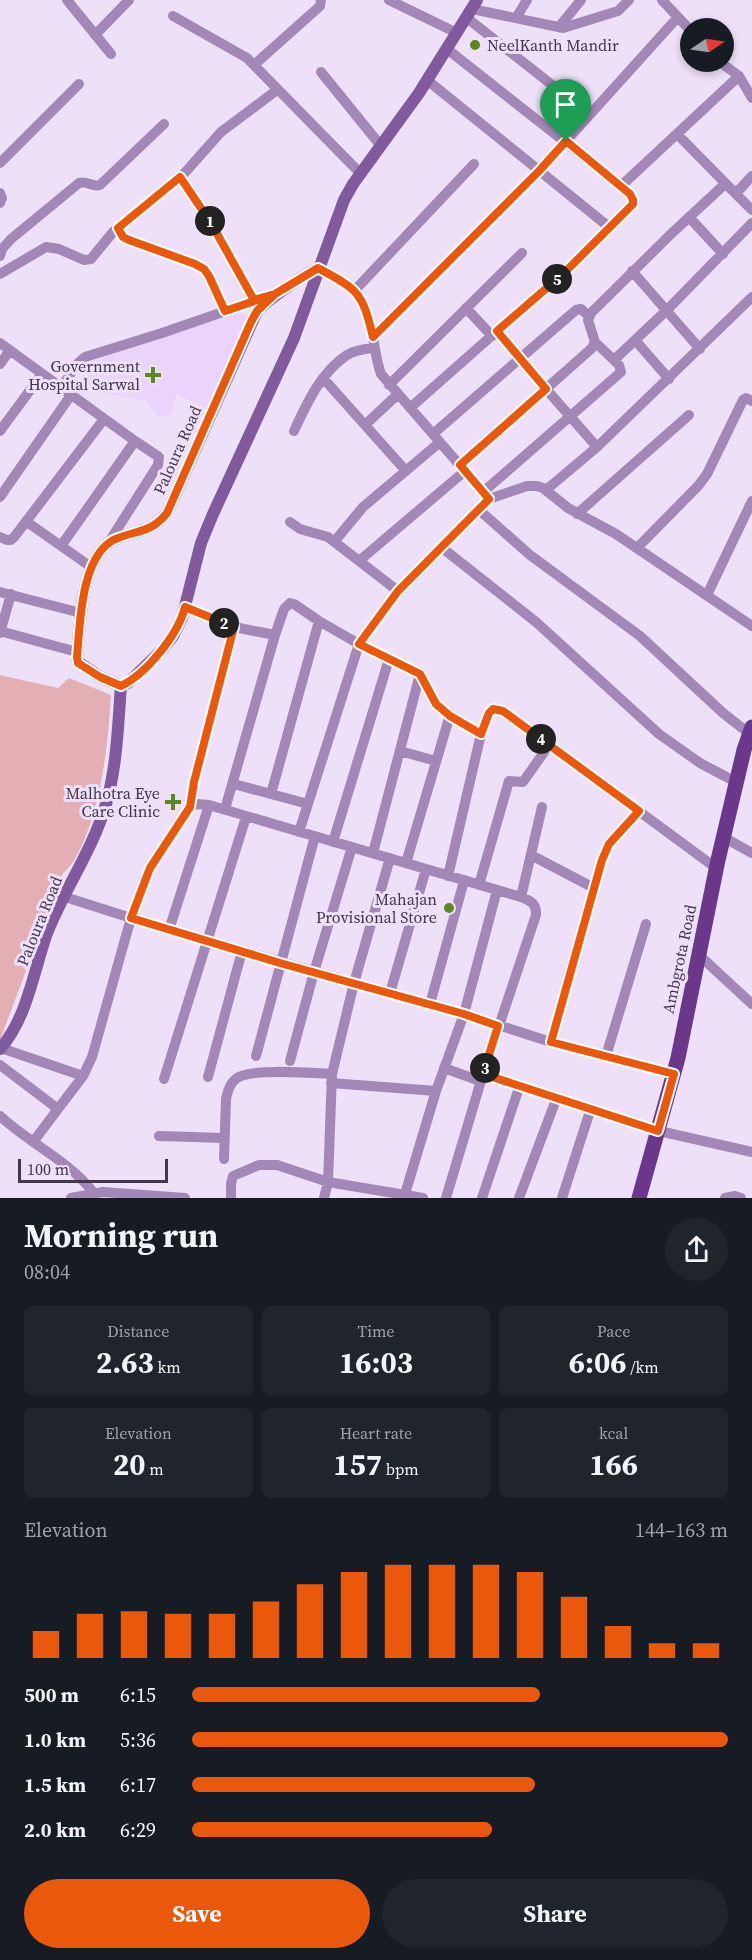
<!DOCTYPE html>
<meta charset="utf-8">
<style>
:root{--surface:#171b24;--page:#20242c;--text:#f1f3f6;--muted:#9ea1a6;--accent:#ea580c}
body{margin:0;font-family:"Source Serif 4",serif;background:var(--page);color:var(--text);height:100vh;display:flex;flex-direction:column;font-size:22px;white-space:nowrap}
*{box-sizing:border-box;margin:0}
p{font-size:20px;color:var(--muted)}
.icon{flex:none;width:33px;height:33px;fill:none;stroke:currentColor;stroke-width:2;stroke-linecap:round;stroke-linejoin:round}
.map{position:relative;height:1198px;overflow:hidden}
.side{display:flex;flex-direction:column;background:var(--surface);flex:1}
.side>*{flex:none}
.needle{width:39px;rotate:77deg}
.tools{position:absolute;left:680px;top:18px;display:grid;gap:12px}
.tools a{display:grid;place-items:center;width:54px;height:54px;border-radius:50%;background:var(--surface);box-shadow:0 3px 9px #0003;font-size:30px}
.scale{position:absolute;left:18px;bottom:15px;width:150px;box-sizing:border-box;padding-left:6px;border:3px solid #44364e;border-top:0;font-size:16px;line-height:21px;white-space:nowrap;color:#44364e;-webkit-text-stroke:4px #ede0f8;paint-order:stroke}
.pin{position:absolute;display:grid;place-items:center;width:51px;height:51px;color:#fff;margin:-62px -26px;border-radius:50% 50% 50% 0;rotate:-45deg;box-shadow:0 0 6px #0007}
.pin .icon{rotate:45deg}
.km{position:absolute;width:30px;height:30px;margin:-15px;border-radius:50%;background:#222;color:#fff;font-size:16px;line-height:30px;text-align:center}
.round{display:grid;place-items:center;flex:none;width:63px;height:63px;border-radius:32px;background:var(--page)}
.overview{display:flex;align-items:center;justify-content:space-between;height:102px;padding:0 24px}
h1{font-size:33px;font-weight:700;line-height:45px}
.metrics{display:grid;grid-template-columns:repeat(3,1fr);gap:9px;height:102px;padding:6px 24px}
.metrics div{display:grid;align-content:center;border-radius:9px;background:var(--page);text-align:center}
.metrics b{font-size:30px;font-weight:700}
.metrics small{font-size:16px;font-weight:400}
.metrics p{font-size:16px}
.chart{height:168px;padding:12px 24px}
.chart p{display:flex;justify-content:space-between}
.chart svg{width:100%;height:108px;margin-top:6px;stroke:var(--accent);stroke-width:6}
.cta{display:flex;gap:12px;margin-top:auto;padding:12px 24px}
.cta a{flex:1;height:69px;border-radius:36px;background:var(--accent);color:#fff;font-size:24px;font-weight:700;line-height:69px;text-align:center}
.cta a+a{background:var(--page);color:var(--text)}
ul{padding:0 24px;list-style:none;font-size:20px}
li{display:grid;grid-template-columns:96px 72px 1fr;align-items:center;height:45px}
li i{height:15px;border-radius:8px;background:var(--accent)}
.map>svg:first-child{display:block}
.built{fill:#ead4fc}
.green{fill:#e4aeb5}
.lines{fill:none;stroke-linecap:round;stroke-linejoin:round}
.minor{stroke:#a388b7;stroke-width:10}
.secondary{stroke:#815a9e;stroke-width:12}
.primary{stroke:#6a378b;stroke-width:15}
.route-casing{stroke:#fff;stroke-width:12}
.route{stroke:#ea580c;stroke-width:8}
.poi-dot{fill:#5c8919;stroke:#ede0f8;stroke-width:2}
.labels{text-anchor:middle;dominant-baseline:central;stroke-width:6;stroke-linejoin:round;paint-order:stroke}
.poi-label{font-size:16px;fill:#44364e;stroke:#ede0f8;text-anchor:end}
.street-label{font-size:16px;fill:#44364e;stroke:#ede0f8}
</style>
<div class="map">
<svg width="752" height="1198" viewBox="0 0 752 1198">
<rect width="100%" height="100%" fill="#ede0f8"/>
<path class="built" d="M235,311L249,316L208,410L176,394L171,417L158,416L146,401L77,388L88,362Z"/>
<path class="green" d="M0,675L58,688L69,678L111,695C108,747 101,811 76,857C73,864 66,870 62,875L0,1040Z"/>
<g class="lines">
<path class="minor" d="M67,0L111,54
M389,0L457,33
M662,0L690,30
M472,9L563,28L618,11L629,0
M173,16L247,58L361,174
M467,18L589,114
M516,18L527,0
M559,27L581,0
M95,35L129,0
M447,49L621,186
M720,62L739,76L752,98
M254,65L320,6L321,0
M321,72L381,146
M427,80L609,227
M677,134L734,192L740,189L752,176
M0,163L79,84
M181,177L211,223L254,300
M734,192L752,210
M0,193L2,198L0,203
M689,217L723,254
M118,228L123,237L129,240L195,264L204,269L209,276L225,311
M0,256L2,249L11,239L79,183C87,180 93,188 100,185L164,124
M318,268C330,275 344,282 354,291C374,309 372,350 381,374L489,499
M632,271L700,349
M0,274L46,247L59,249L84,260L91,259L113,232L181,177L221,132L277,90
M354,291L474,164
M466,308L492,336
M497,331L546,389L597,447
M373,337L539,171L678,17
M635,340L669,379
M0,343L135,441L159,457L158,465L109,542
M614,360L667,310L752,223
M0,364L10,350
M323,378L406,471
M389,385L522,253
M61,388L77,364L85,357L162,333L275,294
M410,408L564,272L632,204V197L621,186L739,76
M365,425L398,394
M0,431L42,374
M294,431C307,403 321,372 347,355C355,350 365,349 374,348
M433,434L576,310L581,309L589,316
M460,465L592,348L595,342L588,320L591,313L672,233L725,184
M546,490L597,447L752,297
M483,492L621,372L619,365L595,342
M0,497L71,395
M478,509L530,555L640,636L723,713L750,734
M577,514L689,415
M27,522L91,567
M290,522L300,529L328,537L398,591
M0,537L7,540H11L15,536L104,419
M334,542L363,507L440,442
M61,546L135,441
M441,547L536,622L659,734L700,763L736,782
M637,548L698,486L707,474L743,400L746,398L752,401
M359,561L465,471
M0,592L81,613
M707,595L752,501
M185,607L234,627
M319,621L359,644L420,674L436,704L450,715L481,734L489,713L493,709L503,711L716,868
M0,631L77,652
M0,633L11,594
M400,751L436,761
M234,784L308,804
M190,807L194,782L234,627L275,635
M225,809L275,635L284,609L290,603L294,604L319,621L271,794
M299,832L359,644L398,591L489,499L527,486H537L543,488L568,508L616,534L752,626
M723,837L752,853
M333,842L389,659
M373,853L420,674
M531,855L594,888
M406,863L450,715
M448,876L481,734
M479,885L509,781L523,782L549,745
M65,897L169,930L464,1014L551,1042L673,1074
M521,897L542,807
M169,930L209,805
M699,955L752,1004
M390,993L426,869
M430,1004L464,881
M551,1042L568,978L602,860L609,844L638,811
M1,1048L83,1076
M256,1056L315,836
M606,1056L646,924
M290,1061L314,972L352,847
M0,1065L58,1109
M444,1068L480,1081
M483,1074L659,1131L752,1152
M208,1077L242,951
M164,1079L246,817
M331,1083L436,1091
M0,1116C29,1143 69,1161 93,1192
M159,1136L224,1138
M33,1142L83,1076L92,1057L131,918L144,880L159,853L190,807L197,804L209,805L521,897C530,901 537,903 536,915L483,1074L446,1198
M224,1159L226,1099C228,1090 230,1083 237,1078C250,1068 313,1073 332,1074
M405,1194L436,1091L464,1014L497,890
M71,1198L103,1192L185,1198
M231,1198V1184L233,1176L259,1165H277L328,1182L423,1198
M324,1198L328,1182L332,1074L354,983L390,858
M482,1198L520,1085
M519,1198L557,1097
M562,1198L591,1108
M725,1198L735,1196L741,1198"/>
<path class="secondary" d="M121,686L128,683L162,650L173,636L182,618L201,543L213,514L294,338L344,200L353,184L419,93L477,0
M121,686L100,677L78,662L77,657C80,623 81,551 118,538C139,530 152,532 167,513L257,311C276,293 295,281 318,268
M0,1049C27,1018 33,974 46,936C63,891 93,850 106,804C117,766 118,725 121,686"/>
<path class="primary" d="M639,1198L678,1058L718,860L744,750L752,727"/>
</g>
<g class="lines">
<defs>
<path id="route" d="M566,141L539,171L373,337C369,322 366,304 355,292C346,282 330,275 318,268L275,294L225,311L209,276L204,269L195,264L129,240L123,237L118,228L180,177L211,223L254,300L275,294L257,311L251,322L167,513C152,532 139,530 118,538C81,551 80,623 77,657L78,663L100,677L121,686C146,674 178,635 185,607L234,627L194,782L190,807L150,868L131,918L280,963L464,1014L498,1026L483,1074L658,1131L674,1074L551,1042L602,860L609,844L639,811L503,711L493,709L489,713L481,734L450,716L436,704L420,674L359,644L398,591L489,499L460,465L546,389L497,331L564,273L633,204V200L630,194L566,141"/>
</defs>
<use href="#route" class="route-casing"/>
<use href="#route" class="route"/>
</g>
<g class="poi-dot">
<circle cx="475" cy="45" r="6"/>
<path d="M150 366h6v6h6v6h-6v6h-6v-6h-6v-6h6z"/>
<path d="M170 793h6v6h6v6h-6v6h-6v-6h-6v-6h6z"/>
<circle cx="449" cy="908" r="6"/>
</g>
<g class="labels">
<g class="poi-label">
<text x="487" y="45" text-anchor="start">NeelKanth Mandir</text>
<text x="140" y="366">Government<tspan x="140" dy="18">Hospital Sarwal</tspan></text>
<text x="160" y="793">Malhotra Eye<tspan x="160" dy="18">Care Clinic</tspan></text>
<text x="437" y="899">Mahajan<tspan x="437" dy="18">Provisional Store</tspan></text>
</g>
<g class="street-label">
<text transform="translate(177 450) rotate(-66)">Paloura Road</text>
<text transform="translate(39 921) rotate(-68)">Paloura Road</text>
<text transform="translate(679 959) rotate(-78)">Ambgrota Road</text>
</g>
</g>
</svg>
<div class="tools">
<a><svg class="needle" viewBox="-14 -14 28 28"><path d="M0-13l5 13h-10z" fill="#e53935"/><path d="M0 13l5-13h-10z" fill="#9ea1a6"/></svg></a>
</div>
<div class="scale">100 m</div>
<div class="pin" style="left:566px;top:141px;background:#1e9e55"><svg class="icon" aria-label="arrive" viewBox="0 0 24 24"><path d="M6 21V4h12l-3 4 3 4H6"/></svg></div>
<b class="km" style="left:210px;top:221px">1</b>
<b class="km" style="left:224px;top:623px">2</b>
<b class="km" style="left:485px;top:1068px">3</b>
<b class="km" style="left:541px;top:739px">4</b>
<b class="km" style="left:557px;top:279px">5</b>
</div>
<section class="side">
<div class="overview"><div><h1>Morning run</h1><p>08:04</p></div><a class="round"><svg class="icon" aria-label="share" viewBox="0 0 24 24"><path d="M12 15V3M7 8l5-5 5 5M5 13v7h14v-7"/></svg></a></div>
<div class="metrics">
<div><p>Distance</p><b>2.63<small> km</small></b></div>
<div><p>Time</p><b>16:03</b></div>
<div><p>Pace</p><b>6:06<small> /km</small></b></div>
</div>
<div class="metrics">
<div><p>Elevation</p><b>20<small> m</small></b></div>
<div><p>Heart rate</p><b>157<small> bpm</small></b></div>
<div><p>kcal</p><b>166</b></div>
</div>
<div class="chart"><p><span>Elevation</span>144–163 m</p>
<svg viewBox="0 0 160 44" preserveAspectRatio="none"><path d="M5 44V33M15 44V26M25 44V25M35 44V26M45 44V26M55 44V21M65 44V14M75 44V9M85 44V6M95 44V6M105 44V6M115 44V9M125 44V19M135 44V31M145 44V38M155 44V38"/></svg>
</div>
<ul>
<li><b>500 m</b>6:15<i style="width:65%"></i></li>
<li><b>1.0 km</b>5:36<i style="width:100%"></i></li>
<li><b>1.5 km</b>6:17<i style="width:64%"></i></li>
<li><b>2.0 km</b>6:29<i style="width:56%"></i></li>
</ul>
<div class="cta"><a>Save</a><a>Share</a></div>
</section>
